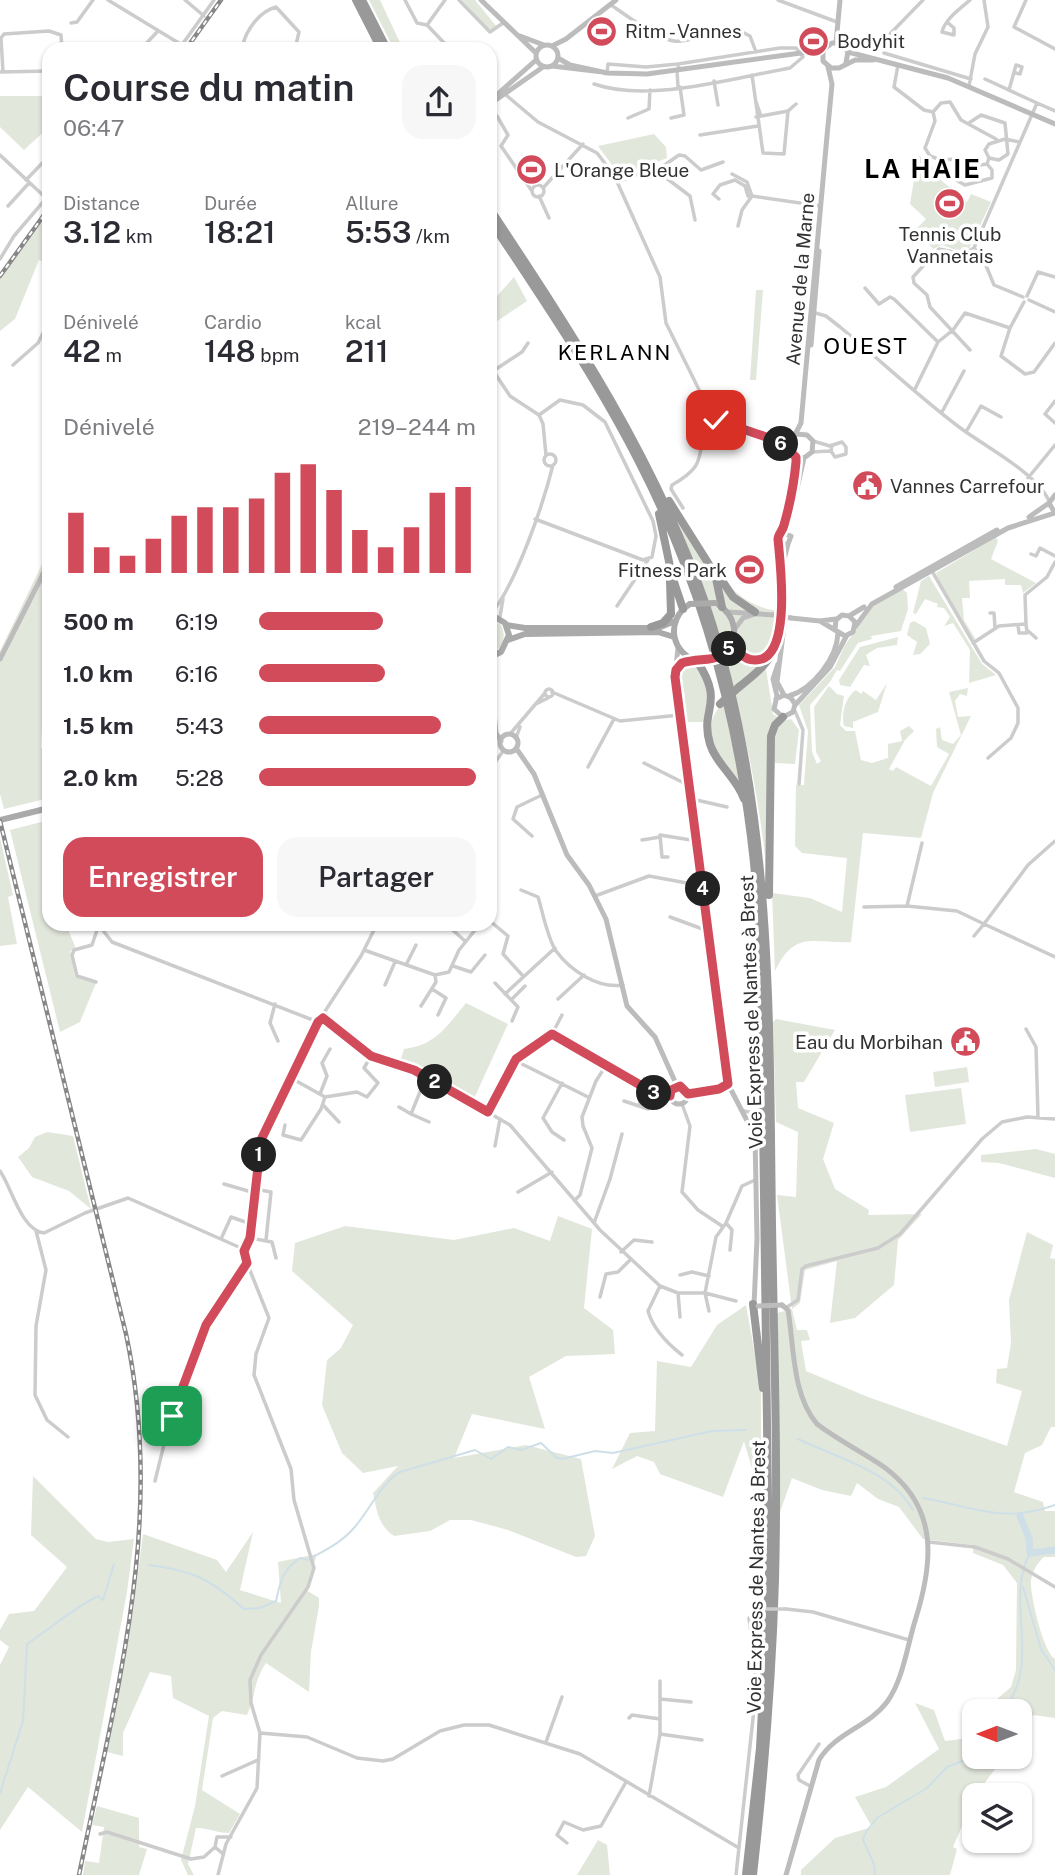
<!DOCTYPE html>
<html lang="fr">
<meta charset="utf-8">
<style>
:root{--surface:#fff;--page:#f7f7f7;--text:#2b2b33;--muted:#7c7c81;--accent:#d14b5b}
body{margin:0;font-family:"Public Sans",sans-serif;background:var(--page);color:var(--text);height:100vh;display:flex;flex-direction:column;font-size:26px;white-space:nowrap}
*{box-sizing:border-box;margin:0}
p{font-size:23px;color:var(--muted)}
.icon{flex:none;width:38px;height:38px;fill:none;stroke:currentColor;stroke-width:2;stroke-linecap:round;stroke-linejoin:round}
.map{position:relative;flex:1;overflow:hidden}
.sheet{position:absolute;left:42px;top:42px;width:455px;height:889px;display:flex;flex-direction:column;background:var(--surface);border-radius:21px;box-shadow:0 2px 5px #0004}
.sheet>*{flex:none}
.needle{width:46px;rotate:270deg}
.controls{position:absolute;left:962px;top:1699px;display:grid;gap:14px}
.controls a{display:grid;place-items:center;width:70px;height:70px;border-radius:14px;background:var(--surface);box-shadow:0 2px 5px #0004;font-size:35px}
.pin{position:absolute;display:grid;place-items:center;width:60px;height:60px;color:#fff;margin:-30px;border-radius:14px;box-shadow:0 4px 10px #0006}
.km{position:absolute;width:35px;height:35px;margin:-18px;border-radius:50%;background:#222;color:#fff;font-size:19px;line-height:35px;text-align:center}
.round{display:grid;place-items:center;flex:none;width:74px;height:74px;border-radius:21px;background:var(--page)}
.summary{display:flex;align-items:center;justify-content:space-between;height:119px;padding:0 21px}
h1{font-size:38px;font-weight:600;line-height:52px}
.stats{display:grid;grid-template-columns:repeat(3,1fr);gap:10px;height:119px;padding:7px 21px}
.stats div{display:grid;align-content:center}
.stats b{font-size:30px;font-weight:600}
.stats small{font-size:19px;font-weight:400}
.stats p{font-size:19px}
.chart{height:196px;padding:14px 21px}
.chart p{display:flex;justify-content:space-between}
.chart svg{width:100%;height:126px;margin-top:7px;stroke:var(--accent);stroke-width:6}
.button{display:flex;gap:14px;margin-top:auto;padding:14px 21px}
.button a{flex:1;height:80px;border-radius:21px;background:var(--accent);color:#fff;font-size:28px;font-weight:600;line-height:80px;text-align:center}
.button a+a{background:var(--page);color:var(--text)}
ul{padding:0 21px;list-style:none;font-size:23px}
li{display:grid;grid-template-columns:112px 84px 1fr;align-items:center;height:52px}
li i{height:18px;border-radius:9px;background:var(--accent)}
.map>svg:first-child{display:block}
.green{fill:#e2e7dc}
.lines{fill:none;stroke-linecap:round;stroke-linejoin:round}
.stream{stroke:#cedfe7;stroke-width:2}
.river{stroke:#cedfe7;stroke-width:7}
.street{stroke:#ccc;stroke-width:3.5}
.secondary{stroke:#bcbcbc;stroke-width:5}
.primary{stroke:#aaa;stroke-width:6}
.highway{stroke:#999;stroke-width:8}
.rail-casing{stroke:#878787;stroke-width:4.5}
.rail{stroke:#fff;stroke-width:2;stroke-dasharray:5;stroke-linecap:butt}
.street-bridge{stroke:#ccc;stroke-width:3.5}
.secondary-bridge{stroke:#bcbcbc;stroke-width:5}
.primary-bridge{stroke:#aaa;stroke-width:6}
.highway-bridge{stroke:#999;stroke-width:8}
.route-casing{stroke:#fff;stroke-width:14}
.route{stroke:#d14b5b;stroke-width:9}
.labels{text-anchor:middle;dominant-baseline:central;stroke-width:7;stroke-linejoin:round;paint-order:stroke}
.poi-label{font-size:19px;fill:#323232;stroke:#fff;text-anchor:start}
.street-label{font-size:19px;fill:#323232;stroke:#fff}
.neighbourhood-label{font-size:21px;letter-spacing:2px;fill:#000;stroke:#fff}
.quarter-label{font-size:23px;letter-spacing:2px;fill:#000;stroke:#fff}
.district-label{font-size:26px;font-weight:bold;letter-spacing:2px;fill:#000;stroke:#fff}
</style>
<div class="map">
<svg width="1055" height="1875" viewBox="0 0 1055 1875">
<rect width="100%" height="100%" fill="#fff"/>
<path class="green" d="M369,0H380L403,49H394Z
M462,0H475L497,27L493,30L487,28Z
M0,96H49V127L24,150L0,127Z
M654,134L666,147L667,158L621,177L598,146Z
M918,155L938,172L936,176L967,202L971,194L991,202L969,249L959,251L942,245L933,249L915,230L926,219L910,204Z
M49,211V264L39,260L15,319L0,331V278Z
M514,277L527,301L490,326V304Z
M756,290H763L756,380H750Z
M679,510C705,550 726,605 778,611L779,648L766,669L773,714L783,721L791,719L799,730L795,764L775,763L766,865C753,744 721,629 676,517Z
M996,537L998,541L991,559L1036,583L1023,593L1021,585H1005V579L969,581L970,598H962L964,620L976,640L972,639L945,596L936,573Z
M44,560L49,565V701H43L41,748L49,755V798L4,809L0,794V651Z
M929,576L982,664L996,675L969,683L970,650L953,623L944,626L950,617L944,608L937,607L938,604L925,599L916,614L913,613L921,581Z
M902,589L907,593L908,609L901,631L871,636L872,639L858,643L840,671L837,670L830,682L810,705L812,752L817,764L821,761L816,752L814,707L829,686L837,694L844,696L840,725L846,731H855L861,760L872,763L888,758V744L902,741L900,731L909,726L914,731L905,740L889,769L893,771L896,767L931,786L949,754L937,747L936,729L940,727L942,740L953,744L961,735L949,692L968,688L967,696L960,694L955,701L958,717L971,716L933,793L921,838L863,833L851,942C814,944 795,929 775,971L772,893L810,898L842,912L847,858L802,853L795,846L796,785H804L808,731L799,705L835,667L845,645L874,605Z
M490,618L501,625C507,637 503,649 490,654Z
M914,621L926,628L930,644L920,654L913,655L917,642L907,635L910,623Z
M898,637L897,645L877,648L866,655L870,666L864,665L850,687L840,685L839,680L860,647Z
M690,663C714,671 708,702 705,722H685V695L677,679L680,668Z
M887,683L878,712L853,722V728L844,726C841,714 845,697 856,690L861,694L863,691L876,700Z
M724,703L742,788C725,765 693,729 724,703Z
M49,820V924H66L76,949L70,951L75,977L96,983L80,1022L60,1032L10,830Z
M0,838L13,895L8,897L17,944L0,946Z
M466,1003L508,1024L472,1103L415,1068L400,1062L404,1049C436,1045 446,1027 466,1003Z
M776,1019L835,1030L804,1082H796L798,1108L834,1123L823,1159L835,1189L869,1210L868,1215L922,1214L898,1240L894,1285L855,1318L830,1323L837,1261L805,1270L800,1303L792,1309L797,1330H807L810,1340L801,1341L806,1371L868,1397L1007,1446L1022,1391L996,1383L997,1369L1007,1368L1011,1343L1009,1300L1027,1232L1053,1245L1050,1258L1055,1259V1427H1051L1042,1445L1025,1453L1014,1492L1043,1502L1045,1511H1055V1557H1044C1036,1564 1030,1575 1031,1586C1032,1601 1043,1651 1055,1659V1718L1033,1715L1020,1734V1712L983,1711L1011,1687L1016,1670L1017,1583L1003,1565L973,1553V1545L923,1539L899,1507L878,1499L857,1483L851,1496L822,1490L792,1478L780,1512L777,1313L792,1309L777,1195L796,1197L798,1132L776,1122L773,1022Z
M967,1067L969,1082L935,1087L933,1072Z
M961,1088L966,1124L910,1132L905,1095Z
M47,1132L73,1136L91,1209L69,1191L32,1177L18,1157L29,1148L35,1137Z
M1036,1149L1055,1154V1178L999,1163L981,1162V1155Z
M558,1216L592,1229L584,1308L613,1330L615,1354L566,1356L529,1377L545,1429L472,1414L454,1458L526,1445L581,1459L595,1536L586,1556L576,1557L508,1530L471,1520H450L430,1531L394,1536C378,1525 377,1511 373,1493L398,1466L363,1473L342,1453L322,1405L327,1360L341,1348L353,1325L292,1271L295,1243L345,1226L454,1240L514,1228L550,1241Z
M746,1305L761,1388V1500L744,1441L723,1497L660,1474L654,1462L637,1456L612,1469L630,1433L655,1431L657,1361L691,1367L717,1325Z
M33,1476L96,1539L108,1542L134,1539L127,1592L82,1832L28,1787L0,1830V1665L9,1647L0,1640V1630L9,1614L34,1611L67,1567L31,1535Z
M253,1532L240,1590L281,1603L278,1562L317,1554L306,1590L319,1598V1606L311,1652L309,1692L266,1663C253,1682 256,1696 247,1715L222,1711L213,1718L202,1790L240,1814L229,1833C217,1833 209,1828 196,1828L188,1864L194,1875H188L181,1860L195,1806L209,1716L173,1698L171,1676L150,1672L123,1733V1756L107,1752L133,1611L143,1534L217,1560L226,1572Z
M915,1703L934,1710L945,1741L970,1738L975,1721V1757H1004L975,1796L953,1847L957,1849L950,1875H801V1870L835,1838L872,1827L855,1797L886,1787L939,1749Z
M97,1806L139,1818V1847L147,1849L139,1875H83L85,1861L99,1863L104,1827L92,1825Z
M598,1840L607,1845L610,1875H577Z"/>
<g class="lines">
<path class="stream" d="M798,1439C837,1458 890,1470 913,1510
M923,1498C975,1507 1002,1524 1055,1505
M149,1565C192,1570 212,1580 244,1609L260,1608L276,1601C280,1582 283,1569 300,1558L308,1560C325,1550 341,1543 354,1528C368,1512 383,1481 400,1472L475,1450L491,1459L508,1447L521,1450L541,1443L557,1458L562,1459L595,1451L613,1453L712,1431L746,1430
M1023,1587L1041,1649L1055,1670
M1001,1712C1045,1665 1003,1602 1030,1553
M0,1793L23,1721L27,1644C51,1628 72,1609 98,1596L103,1600L114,1564
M875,1875L874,1864L863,1840L866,1832L877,1818L927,1788L947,1767L975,1756"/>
<path class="river" d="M1020,1516L1029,1538L1030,1553L1055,1550"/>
<path class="street" d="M108,0L182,45
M185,0L204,16
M405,0L417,23L427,25
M445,0L427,25L450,49
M459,0L490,32L503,23
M778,0L837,22
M1026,0L1014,27L1055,49
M611,5C626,15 657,39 674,41C701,44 715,16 750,36L756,52
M947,22L954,28V35L942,32C945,19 960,9 970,0
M71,23L77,22L93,0
M243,45C246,30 260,11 276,7L299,32L295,49
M141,49L158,31
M179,49L214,0
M227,49L243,45L255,49
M884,53L971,79
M884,53L888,36L923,0
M898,65L894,87L924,110L933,112L935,121L925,148L930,156L941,160L957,159L967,167L987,164L989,158L985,150L989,144L1005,139L1019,142
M677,70L678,87
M0,72L49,71
M3,72L1,38L4,34L49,31L61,35L62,49
M607,72L608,64L646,67L678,64
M752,75L763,153L784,154L788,111
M985,79L1037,103
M714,81L718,105
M594,84C649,103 733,78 790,68L803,57L796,48H780L678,64L679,70
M969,86L975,54L988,27L984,0
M1009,90L1016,65L1022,67L1020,74L1016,73
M506,95L538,122L597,153L614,175L660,277L666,323L714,420
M756,102L761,116
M933,112L941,103L950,102L961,120L996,139
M497,116L508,135L501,146L532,191
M756,117L788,111L796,104
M628,118L649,109L650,90
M671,118L684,115L680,87
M969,123L981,115L1005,123L1008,154L999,160L989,158
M700,135L758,126
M0,155L46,198
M941,160V172L965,185L992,178V170L987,164
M656,171L679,155L685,156L701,170L723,162
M732,174L747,182L752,196
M26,180L49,156
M618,182L653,168L690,196L695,220
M532 191a6 6 0 1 1 12 0a6 6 0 1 1-12 0Z
M543,188L583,144
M539,196L549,218
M719,199L713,194L720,185L735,180L745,186L748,196H752
M8,206L29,183
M738,226L742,210L752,196L821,206
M974,248L983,258L994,285L1023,297
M0,259L14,236L49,195
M865,288L879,304L890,297L894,299L938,342L915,389
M1027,296L1038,272L1055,277
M1029,300L1055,312
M812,312L826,316L840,327C880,360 918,396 959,427C984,446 1037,473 1049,501
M1010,328L1001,356L1025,374L1034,372L1055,343
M938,342L953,330L965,313L1010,328L1024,302
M970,350L930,307L927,295L914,283L913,277L939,249L964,254L974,248L1037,103L1055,111
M13,365L38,343L49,321
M490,366L510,396L539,415L560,400L583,405L605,422L653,521L656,536L652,557L643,560L535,519
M493,371L522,352L528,343
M1055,401L1045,414L1055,423
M942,412L964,371
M539,415L543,424L546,455
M714,420L718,421L717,426L712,424Z
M719,423L778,441L789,450
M966,432L981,406L1001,417
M813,441L830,446L842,442L846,447V454L835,457L831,451L832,445
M812,452L830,451
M544 460a6 6 0 1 1 12 0a6 6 0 1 1-12 0Z
M1028,478L1055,445
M683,508L671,489L672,485C715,461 689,451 713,425
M1031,554L1036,556L1040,548L1055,556
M932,571L984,661L999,673L1018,708V723L1011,738L988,758
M617,606L648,560
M990,613H994L995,628
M491,614C516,584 543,505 553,465
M500,617L503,599
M1018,625L1019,633H1027L1026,624
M1027,630L1036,638
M973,643L999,626L1026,624L1025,595L1047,577L1055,562
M545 693a4 4 0 1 1 8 0a4 4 0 1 1-8 0Z
M552,692L620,721L680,715
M536,704L548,698
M795,711L803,730L799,784
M510,734L545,693
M516,738L520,727
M644,763L688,785
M588,767L614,719
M490,769L504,750
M692,799L727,807
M532,836L513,819L517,807L542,795
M642,840L660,837
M1055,841L1028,865L984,924L1055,957
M922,843L907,906L957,911L984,924L974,936
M668,857H662L660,835L697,841
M490,870L492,861
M521,890L538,897C543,913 547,937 556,951C571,971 598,989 623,985
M595,896L649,876L703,886
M864,907L907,906
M670,917L708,931
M490,921L508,936L503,954L523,976
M98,924L112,942L318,1022
M446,924L465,941
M364,950L435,975L449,972L459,950L480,924
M406,965L416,945
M453,966L471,972L485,955
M96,982L77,976L72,955L74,950L92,945L98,927
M495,983L518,1007L512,1021
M385,985L395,962
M432,989L446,998L438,1015
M505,994L555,948
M558,999L584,975
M511,1000L525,986
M275,1004L270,1023L278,1041
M421,1006L436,982L435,975
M323,1018L371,1056L414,1070L510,1125L600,1230L660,1286L678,1293H705L736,1301
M1026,1029L1036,1047L1038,1117
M552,1034L644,1089L670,1096
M518,1062L588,1097
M291,1078L325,1097L357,1092L367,1097L378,1083L364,1068L371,1056
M562,1083L543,1118L552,1132L564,1140
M320,1094L327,1076L322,1063L330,1049
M624,1101L639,1106L644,1089
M682,1104L690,1126L682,1192L698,1210L722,1226
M323,1105L339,1122
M639,1106L648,1109
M399,1107L411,1114L426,1077
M489,1111L516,1059L552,1034L562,1015
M744,1111L755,1113V1120L750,1123
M411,1114L429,1122
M285,1125L283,1135L301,1140L321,1109L325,1097
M495,1146L500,1119
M0,1171C12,1188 21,1230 44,1233L85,1213L128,1198L241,1248L269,1318L256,1354L254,1375L291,1469L294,1500L314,1568L308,1587L261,1655L250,1680L251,1703L260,1733L257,1788L226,1844L218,1875
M224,1184L255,1193
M255,1189L271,1192L266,1240
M518,1192L552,1172
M575,1200L580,1195L592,1148L583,1126L582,1117L596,1081L605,1067
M594,1223L610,1179L622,1134
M726,1223L732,1230L730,1250
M36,1231L46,1270L36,1326L35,1395L47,1420L68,1437
M250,1238L272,1242L276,1258
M221,1239L231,1217L251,1224
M245,1250L250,1238L261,1140L318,1022L361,956L377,924
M621,1252L634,1240L652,1242
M680,1275L692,1272L709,1276
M660,1286L648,1311C653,1329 668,1344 682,1355
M678,1293L680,1317
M600,1297L606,1274L618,1272L630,1260
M787,1307L798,1300L802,1269L806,1266L878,1248L900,1234L982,1139L1002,1122L1027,1117L1055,1119
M709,1311L705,1293L716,1237L726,1223L742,1186L755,1180
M155,1481L171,1416L206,1325L248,1263
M929,1542L975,1547L1008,1559L1055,1587
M786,1609L813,1612L909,1640
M660,1699L691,1702
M629,1718L632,1715L660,1719
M260,1733L307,1737L357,1758L383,1761L393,1759L440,1731L464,1725H489L580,1754L739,1848
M660,1734L702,1740
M546,1742L562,1697
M222,1776L258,1760
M810,1786L799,1780L798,1775L819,1744
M649,1796L660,1734V1681
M100,1834L107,1832L191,1859L204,1857L215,1847
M567,1843L557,1835L564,1822L583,1830L601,1826L626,1782
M222,1853L215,1847L217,1837H231
M736,1875L754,1709L755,1663L749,1618L759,1609"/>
<path class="secondary" d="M481,0L536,53
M520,36L544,45
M836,43L840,0
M536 56a11 11 0 1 1 22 0a11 11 0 1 1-22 0Z
M552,46L566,39L616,0
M848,52L948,78L1055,124
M558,58L570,65L607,73L647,74L823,50
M846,62L848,52L840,43H832L823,50V61L831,68H839L855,60H873
M552,66L603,72
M828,67L832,84L828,126
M491,100L536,60
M490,104L543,67
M811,345L819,251
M797,434L807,435L813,441L812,452L804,458L794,455L789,446L801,423L828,125
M796,493L804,458
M1029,517L1049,503
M782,533L791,536L788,544L782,545L778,538L792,496L796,457
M896,587L997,530
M728,612L774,615
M849,616L864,607
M791,618L820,621L836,619
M820,621L845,636L853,632L855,622L849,616L842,615L836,620L835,629
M855,627L872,604L1008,528L1055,513L1049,503L1055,495
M734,630L743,618L755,614
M733,640C740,656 750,665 768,657
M678,648L675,677L728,1084L755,1136L757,1239L754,1305
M494,656L490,672L496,733L501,741
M0,659L49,562
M676,670L682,663L693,660
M784,695L777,682L785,619L784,560L788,544
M789,696C813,689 837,658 838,633
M776,699L784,695L791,698L795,704L793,712L783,717L774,709L777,696L773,679L778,664
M795,705L830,667L847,635
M500 743a9 9 0 1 1 18 0a9 9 0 1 1-18 0Z
M516,748L534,774L567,855L589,885L606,919L627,1006L655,1037L677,1086
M670 1095a9 9 0 1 1 18 0a9 9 0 1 1-18 0Z
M688,1094L719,1089L728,1084
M782,1305L788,1310C794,1346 792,1395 817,1424C838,1440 862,1452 884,1467C940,1508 933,1564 915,1621C907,1647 903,1680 887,1702C868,1727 835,1733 819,1760L786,1875"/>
<path class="primary" d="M690,604C664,620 671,656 701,662
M719,605C735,616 738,633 729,649
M490,614L505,623L509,635L501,652L490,657
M507,625L525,628H658L675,621
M508,640L525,634L658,632L674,637
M0,820L49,808"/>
<path class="highway" d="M356,0L381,49
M362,0L387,49
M490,209C574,336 656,460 706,605C774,805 769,1015 772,1224C774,1343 778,1462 775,1580C772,1679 764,1777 753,1875
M490,220C543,300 597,379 640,464C720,620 755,790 761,965L769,1576L760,1748L746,1875
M669,501L715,574L722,607
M659,514L672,576L683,609
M719,576L733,597L755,612
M651,627L663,623L671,614L670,581
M697,661C726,705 699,708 710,744C716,764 737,778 744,799
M739,687C772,661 779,652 781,608
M769,895L771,736L775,725L783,717
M753,1304L763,1388"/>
<defs>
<path id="rail" d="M186,49L221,0
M0,276L49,208
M0,821L126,1334C166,1521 116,1692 79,1875"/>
</defs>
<use href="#rail" class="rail-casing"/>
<use href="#rail" class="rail"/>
<path class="street-bridge" d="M759,1609H786"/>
<path class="secondary-bridge" d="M774,615L791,618
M758,1306L782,1305"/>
<path class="primary-bridge" d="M690,604L715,603
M703,662L719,658L729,649"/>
<path class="highway-bridge" d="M720,704L739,687"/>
</g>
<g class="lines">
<defs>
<path id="route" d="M172,1416L206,1325L247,1263L244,1251L250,1238L261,1140L318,1022L323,1018L371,1056L414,1070L488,1112L516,1059L552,1034L654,1093L670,1096L671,1090L680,1086L688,1094L719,1089L728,1084L675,677L676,670L682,663C704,656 722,666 733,640C737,650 742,660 755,660C793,661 780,562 778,539C778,535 783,530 784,525C790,504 794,484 796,462V457L778,441L716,420"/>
</defs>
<use href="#route" class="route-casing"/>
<use href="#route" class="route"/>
</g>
<defs>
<symbol id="stadium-disc" viewBox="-11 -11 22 22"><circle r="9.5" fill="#d14b5b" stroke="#fff"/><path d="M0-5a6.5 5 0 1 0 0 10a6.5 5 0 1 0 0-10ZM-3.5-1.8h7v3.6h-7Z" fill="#fff"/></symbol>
<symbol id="civic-disc" viewBox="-11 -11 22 22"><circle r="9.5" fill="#d14b5b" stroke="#fff"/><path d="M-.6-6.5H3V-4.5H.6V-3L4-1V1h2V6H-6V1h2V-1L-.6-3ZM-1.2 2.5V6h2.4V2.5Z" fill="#fff"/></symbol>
</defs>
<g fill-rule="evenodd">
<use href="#stadium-disc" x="584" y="14" width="35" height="35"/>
<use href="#stadium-disc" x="796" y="24" width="35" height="35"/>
<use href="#stadium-disc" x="514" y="152" width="35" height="35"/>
<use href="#stadium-disc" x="932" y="186" width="35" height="35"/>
<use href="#civic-disc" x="850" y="468" width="35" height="35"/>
<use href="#stadium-disc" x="732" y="552" width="35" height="35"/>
<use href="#civic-disc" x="948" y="1024" width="35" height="35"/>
</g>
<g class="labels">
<g class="poi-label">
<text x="625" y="31">Ritm - Vannes</text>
<text x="837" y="41">Bodyhit</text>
<text x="554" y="170">L'Orange Bleue</text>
<text x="950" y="234" text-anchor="middle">Tennis Club<tspan x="950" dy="22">Vannetais</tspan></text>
<text x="890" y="486">Vannes Carrefour</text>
<text x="727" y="570" text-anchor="end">Fitness Park</text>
<text x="943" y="1042" text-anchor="end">Eau du Morbihan</text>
</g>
<g class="street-label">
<text transform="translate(800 279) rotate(-85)">Avenue de la Marne</text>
<text transform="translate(751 1012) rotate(-92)">Voie Express de Nantes à Brest</text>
<text transform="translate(756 1577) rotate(-89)">Voie Express de Nantes à Brest</text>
</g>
<g class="neighbourhood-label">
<text x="615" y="352">KERLANN</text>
</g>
<g class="quarter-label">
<text x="866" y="345">OUEST</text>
</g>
<g class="district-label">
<text x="923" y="168">LA HAIE</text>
</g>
</g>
</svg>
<div class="controls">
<a><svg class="needle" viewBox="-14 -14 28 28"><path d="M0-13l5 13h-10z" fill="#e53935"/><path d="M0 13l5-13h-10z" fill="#7c7c81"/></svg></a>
<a><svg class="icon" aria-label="layers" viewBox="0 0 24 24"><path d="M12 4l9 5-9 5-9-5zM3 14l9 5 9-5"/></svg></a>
</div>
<div class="pin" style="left:172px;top:1416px;background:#1e9e55"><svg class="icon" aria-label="arrive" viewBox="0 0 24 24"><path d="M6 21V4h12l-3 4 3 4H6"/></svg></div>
<div class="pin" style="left:716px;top:420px;background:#d93025"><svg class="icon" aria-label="check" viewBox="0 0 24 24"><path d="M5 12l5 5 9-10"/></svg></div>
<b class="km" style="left:259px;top:1155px">1</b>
<b class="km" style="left:435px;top:1082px">2</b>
<b class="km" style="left:654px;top:1093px">3</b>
<b class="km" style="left:703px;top:889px">4</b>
<b class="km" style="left:729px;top:649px">5</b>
<b class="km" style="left:781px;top:444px">6</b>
<section class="sheet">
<div class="summary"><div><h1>Course du matin</h1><p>06:47</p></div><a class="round"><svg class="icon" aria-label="share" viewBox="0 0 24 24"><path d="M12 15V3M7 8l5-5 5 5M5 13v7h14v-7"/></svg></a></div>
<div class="stats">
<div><p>Distance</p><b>3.12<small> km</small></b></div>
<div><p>Durée</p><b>18:21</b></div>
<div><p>Allure</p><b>5:53<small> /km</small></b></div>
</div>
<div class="stats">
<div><p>Dénivelé</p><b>42<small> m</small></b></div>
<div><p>Cardio</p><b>148<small> bpm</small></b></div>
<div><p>kcal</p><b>211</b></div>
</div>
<div class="chart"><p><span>Dénivelé</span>219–244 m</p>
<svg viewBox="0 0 160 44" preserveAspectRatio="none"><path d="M5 44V23M15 44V35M25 44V38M35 44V32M45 44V24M55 44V21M65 44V21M75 44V18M85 44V9M95 44V6M105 44V15M115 44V29M125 44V35M135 44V28M145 44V16M155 44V14"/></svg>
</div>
<ul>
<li><b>500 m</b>6:19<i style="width:57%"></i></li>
<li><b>1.0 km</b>6:16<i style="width:58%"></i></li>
<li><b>1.5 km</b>5:43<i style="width:84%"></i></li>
<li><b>2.0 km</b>5:28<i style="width:100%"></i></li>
</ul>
<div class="button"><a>Enregistrer</a><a>Partager</a></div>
</section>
</div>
